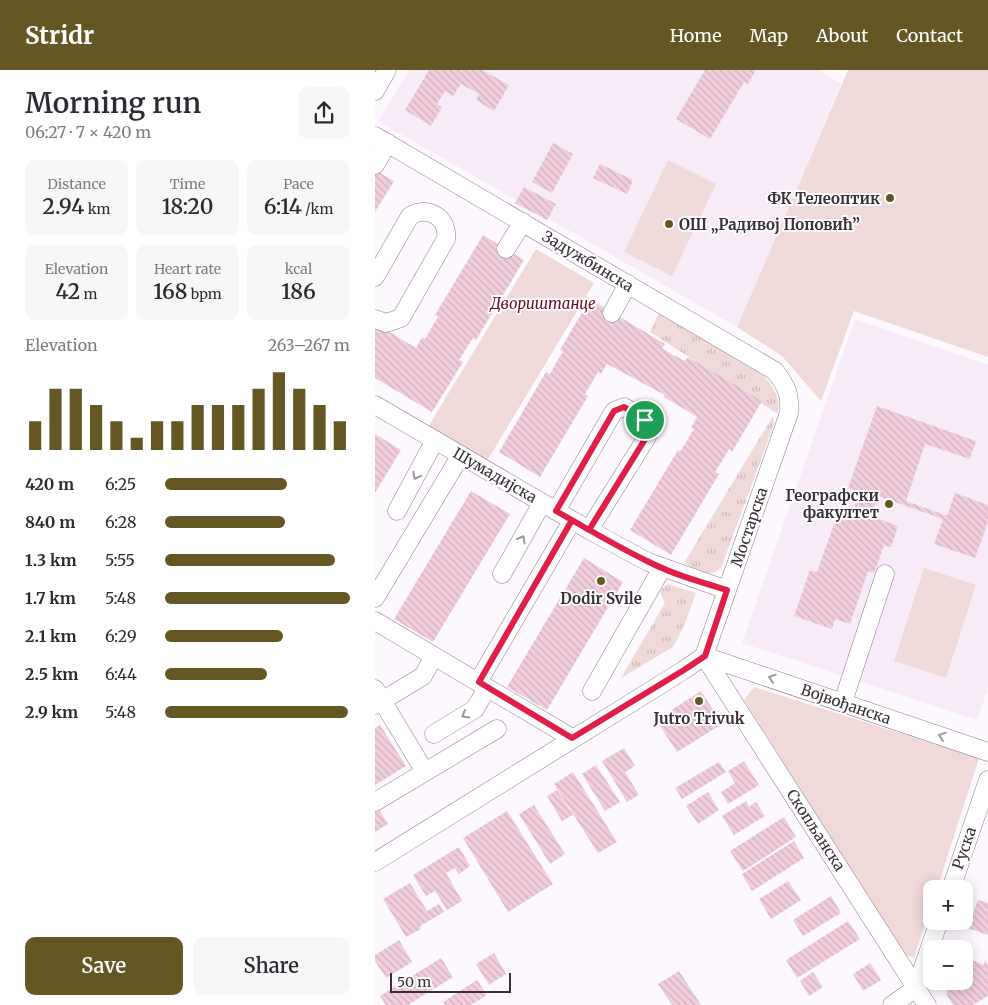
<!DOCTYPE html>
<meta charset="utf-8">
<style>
:root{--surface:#fff;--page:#f7f7f7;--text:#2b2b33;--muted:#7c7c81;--accent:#655724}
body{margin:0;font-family:Merriweather,serif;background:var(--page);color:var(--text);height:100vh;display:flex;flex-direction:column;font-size:19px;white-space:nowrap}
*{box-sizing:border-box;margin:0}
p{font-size:16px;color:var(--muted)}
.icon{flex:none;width:28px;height:28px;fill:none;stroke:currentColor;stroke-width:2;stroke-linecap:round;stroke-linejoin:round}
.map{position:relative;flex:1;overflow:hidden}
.details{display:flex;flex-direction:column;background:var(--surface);width:375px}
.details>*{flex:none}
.buttons{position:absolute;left:548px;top:810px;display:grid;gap:10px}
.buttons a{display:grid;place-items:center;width:50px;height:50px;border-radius:10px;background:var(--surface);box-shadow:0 2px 12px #0003;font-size:25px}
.scale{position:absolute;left:15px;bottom:12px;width:121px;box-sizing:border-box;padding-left:5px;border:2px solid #392f39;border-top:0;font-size:14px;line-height:18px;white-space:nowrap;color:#392f39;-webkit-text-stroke:4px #fff;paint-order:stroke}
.pin{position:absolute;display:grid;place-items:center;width:42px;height:42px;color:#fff;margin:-21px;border:2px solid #fff;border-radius:50%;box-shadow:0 1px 5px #0007}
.round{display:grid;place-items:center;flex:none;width:52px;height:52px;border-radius:10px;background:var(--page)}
.overview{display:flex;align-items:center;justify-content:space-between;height:85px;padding:0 25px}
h1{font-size:28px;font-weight:600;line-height:38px}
.metrics{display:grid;grid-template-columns:repeat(3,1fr);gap:8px;height:85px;padding:5px 25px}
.metrics div{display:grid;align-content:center;border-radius:10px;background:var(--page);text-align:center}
.metrics b{font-size:21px;font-weight:600}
.metrics small{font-size:14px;font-weight:400}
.metrics p{font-size:14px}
.chart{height:140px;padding:10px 25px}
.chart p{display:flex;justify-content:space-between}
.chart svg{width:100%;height:90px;margin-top:5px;stroke:var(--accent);stroke-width:6}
.primary-button{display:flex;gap:10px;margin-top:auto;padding:10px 25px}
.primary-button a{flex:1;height:58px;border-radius:10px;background:var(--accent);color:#fff;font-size:20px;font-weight:600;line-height:58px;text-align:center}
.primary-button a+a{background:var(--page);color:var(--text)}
ul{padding:0 25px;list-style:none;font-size:16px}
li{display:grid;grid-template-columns:80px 60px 1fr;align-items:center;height:38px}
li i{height:12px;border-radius:6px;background:var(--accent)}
header{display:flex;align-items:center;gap:30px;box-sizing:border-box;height:70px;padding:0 25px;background:var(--accent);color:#fff}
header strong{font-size:24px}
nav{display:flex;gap:28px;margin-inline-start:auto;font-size:18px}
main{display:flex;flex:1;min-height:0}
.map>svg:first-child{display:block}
.built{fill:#f7ebf7}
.grass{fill:url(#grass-tufts)}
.park{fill:#f0d9d9}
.building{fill:url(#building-back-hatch)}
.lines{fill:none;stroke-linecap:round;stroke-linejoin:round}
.minor-casing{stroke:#927a92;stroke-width:19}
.minor{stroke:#fff;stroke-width:18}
.oneway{stroke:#9c979c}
.route-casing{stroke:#fff;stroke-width:10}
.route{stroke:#e11d48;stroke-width:6}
.poi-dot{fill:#655724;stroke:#fff;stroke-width:2}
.labels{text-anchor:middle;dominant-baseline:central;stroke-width:4;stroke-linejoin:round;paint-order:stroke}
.poi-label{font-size:15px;font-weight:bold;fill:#392f39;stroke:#fff;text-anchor:end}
.street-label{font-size:15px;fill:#392f39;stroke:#fff}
.park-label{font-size:15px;font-style:italic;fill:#6c0d21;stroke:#fff}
</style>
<header>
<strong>Stridr</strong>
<nav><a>Home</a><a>Map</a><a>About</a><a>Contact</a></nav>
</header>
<main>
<section class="details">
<div class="overview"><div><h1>Morning run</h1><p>06:27 · 7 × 420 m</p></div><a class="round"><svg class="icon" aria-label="share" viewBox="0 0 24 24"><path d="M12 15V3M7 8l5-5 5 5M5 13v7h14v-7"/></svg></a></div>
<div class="metrics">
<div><p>Distance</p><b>2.94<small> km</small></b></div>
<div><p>Time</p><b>18:20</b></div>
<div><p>Pace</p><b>6:14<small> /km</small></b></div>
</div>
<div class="metrics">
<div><p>Elevation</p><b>42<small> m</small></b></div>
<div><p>Heart rate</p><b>168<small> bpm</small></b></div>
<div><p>kcal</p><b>186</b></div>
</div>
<div class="chart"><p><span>Elevation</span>263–267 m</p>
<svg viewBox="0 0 160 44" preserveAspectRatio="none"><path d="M5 44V30M15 44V14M25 44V14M35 44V22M45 44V30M55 44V38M65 44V30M75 44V30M85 44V22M95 44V22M105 44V22M115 44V14M125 44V6M135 44V14M145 44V22M155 44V30"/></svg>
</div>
<ul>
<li><b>420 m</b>6:25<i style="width:66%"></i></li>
<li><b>840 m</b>6:28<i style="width:65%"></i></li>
<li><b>1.3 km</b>5:55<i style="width:92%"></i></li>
<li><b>1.7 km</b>5:48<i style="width:100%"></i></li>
<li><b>2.1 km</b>6:29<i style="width:64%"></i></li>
<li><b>2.5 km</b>6:44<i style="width:55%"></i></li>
<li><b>2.9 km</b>5:48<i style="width:99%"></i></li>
</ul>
<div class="primary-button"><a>Save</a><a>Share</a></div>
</section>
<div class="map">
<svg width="613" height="935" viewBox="0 0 613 935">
<defs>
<pattern id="grass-tufts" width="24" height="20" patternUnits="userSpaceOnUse" patternTransform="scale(1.25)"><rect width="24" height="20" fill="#f0d9d9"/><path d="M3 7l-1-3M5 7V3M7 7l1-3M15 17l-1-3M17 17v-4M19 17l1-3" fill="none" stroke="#cfbbbb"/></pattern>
<pattern id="building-back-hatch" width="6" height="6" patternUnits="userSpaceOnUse" patternTransform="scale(1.25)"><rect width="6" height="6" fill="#f2cedd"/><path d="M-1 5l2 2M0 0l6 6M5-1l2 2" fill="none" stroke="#d0b1be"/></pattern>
</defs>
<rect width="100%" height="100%" fill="#fdf8fd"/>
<path class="built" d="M34,0H445L466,14L362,257L3,51Z
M480,249L613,295V618L602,650L367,573Z"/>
<path class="grass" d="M284,243L378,297C393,309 407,323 403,344L275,262Z
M398,346L399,354L346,498C333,509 321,499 309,493Z
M293,514L321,523L309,556L298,577L246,608L290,533L285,521L290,516Z"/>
<path class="park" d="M473,0H613V287L479,241L446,331L407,286L362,257Z
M293,90L341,114L297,206L249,182Z
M161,179L219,213L112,391L53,357Z
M549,498L601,515L571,608L519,591Z
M379,617L604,688L562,819H556V836L539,887L531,886L369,630Z"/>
<path class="building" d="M54,0H107L134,15L119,41L101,30L104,24L86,14L78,26L70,21L62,34L67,37L56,56L30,40Z
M330,0H381L373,14L369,12L335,69L301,49Z
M178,73L198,84L177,123L157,112Z
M225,94L258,110L252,124L218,108Z
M0,100L19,111L0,142Z
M149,117L181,134L172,150L140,133Z
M108,165L149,190L101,270L98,268L84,290L88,292L57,342L0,308V256L6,257L41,278L47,267L50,269L63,247L60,245Z
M215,229L290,274L287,278L298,285L310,291L313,287L387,331L357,382L354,379L347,391L340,402L344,404L296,485L255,460L303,380L305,382L319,359L316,358L322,347L289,327L290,325L232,294L226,304L223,302L210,324L213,326L165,407L124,382L171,302L175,304L181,293L188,282L185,280Z
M502,336L601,371L595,389L550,374L531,431L572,446L580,423L613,435V452L600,488L559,474L568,449L503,426L496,446L523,456L516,477L509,475L499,503L493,501L475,554L460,549L457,559L419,546L435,500L442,502L466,435L479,439L485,422L473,418Z
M0,364L26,380L0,423Z
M96,421L135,444L58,572L19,549Z
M209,488L248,512L172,640L132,617Z
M326,621L347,654L302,682L281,650Z
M5,655L31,696L0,715V658Z
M249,678L260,696L250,702L264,725L252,732L227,691Z
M369,691L384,715L353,734L346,722L360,713L353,701Z
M344,692L351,702L307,729L300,718Z
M221,695L245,732L230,741L207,704Z
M198,702L242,772L223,783L179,714Z
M182,720L198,745L187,751L172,726Z
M333,722L344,740L323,754L311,736Z
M371,731L374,737L381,732L390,746L359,765L347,746Z
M0,733L13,754L0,762Z
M159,735L190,784L175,794L144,744Z
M132,741L178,814L133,842L88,768Z
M409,747L421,767L368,801L355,781Z
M419,771L429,788L377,821L367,804Z
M84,777L95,796L84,804L80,798L71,803L87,831L72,840L60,821L51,826L38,805Z
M413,811L426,830L396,849L384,829Z
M35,813L52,841L64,834L69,842L45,856L46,859L31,867L8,829Z
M456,826L466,843L428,866L418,850Z
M603,830L613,833V865L593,858Z
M473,851L485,869L422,908L411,890Z
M24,870L37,892L11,908L0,891V885Z
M119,883L131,904L114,915L101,894Z
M589,887L609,895L610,890L613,895V926L598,935H578L572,925L571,919L574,911H589Z
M66,888L78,907L33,935H11L5,926Z
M495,893L506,910L488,921L478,904Z
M304,901L326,935H297L283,914Z
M438,902L448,917L434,926L425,911Z
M102,910L112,925L96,935H70L68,932Z"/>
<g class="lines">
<defs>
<path id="minor" d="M0,21L12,0
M0,66L400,301C412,317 415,323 414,343L329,586L309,600L0,792
M0,95L13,73
M131,179L148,152
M0,207L35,146C53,135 74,148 71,169L26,248L11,253L0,249
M237,243L253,214
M0,335L214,460L273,492L352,520
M22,441L60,370
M181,441L239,341L249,337C263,345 275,348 272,367L214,460
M127,504L167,433
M0,528L86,385
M0,551L197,668
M329,586L552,935
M329,586L613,682
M103,612L197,451
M0,619L50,702
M217,621L287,498
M468,632L510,504
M0,635L48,606L59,586
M59,664L100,639L112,618
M0,732L122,659
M576,819L613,710
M517,935L541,918L564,851"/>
</defs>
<use href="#minor" class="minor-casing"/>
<use href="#minor" class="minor"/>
</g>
<defs><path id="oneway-chevron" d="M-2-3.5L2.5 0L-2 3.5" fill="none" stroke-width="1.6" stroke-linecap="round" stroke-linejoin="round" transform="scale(1.25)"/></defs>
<g class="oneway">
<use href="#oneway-chevron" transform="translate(41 406) rotate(118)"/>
<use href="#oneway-chevron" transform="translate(147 469) rotate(-60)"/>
<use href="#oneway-chevron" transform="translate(397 608) rotate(-162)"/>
<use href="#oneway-chevron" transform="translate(90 645) rotate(149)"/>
<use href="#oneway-chevron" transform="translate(567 666) rotate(-161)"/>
</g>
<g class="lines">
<defs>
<path id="route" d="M270,350L273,358L272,366L214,460L197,450L104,612L197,668L309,600L330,586L352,520C325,512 297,504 272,491C241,476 211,458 181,441L239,341L249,337L270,350"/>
</defs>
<use href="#route" class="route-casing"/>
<use href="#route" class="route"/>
</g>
<g class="poi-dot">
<circle cx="515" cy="128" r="5"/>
<circle cx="294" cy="154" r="5"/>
<circle cx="514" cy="434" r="5"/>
<circle cx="226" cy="511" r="5"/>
<circle cx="324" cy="631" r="5"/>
</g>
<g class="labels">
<g class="poi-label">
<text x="505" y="128">ФК Телеоптик</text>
<text x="304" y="154" text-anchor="start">ОШ „Радивој Поповић”</text>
<text x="504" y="425">Географски<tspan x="504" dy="17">факултет</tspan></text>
<text x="226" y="528" text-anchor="middle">Dodir Svile</text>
<text x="324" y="648" text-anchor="middle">Jutro Trivuk</text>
</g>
<g class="street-label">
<text transform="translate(213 191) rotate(31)">Задужбинска</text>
<text transform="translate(120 405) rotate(30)">Шумадијска</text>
<text transform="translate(374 457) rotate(-71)">Мостарска</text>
<text transform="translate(471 634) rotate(19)">Војвођанска</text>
<text transform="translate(441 760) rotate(57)">Скопљанска</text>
<text transform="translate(589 778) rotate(-71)">Руска</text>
</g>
<g class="park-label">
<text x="168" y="233">Двориштанце</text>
</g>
</g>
</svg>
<div class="buttons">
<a>+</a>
<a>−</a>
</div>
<div class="scale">50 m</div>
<div class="pin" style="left:270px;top:350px;background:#1e9e55"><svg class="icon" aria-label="arrive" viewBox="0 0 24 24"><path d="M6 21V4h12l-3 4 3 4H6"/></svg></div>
</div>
</main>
